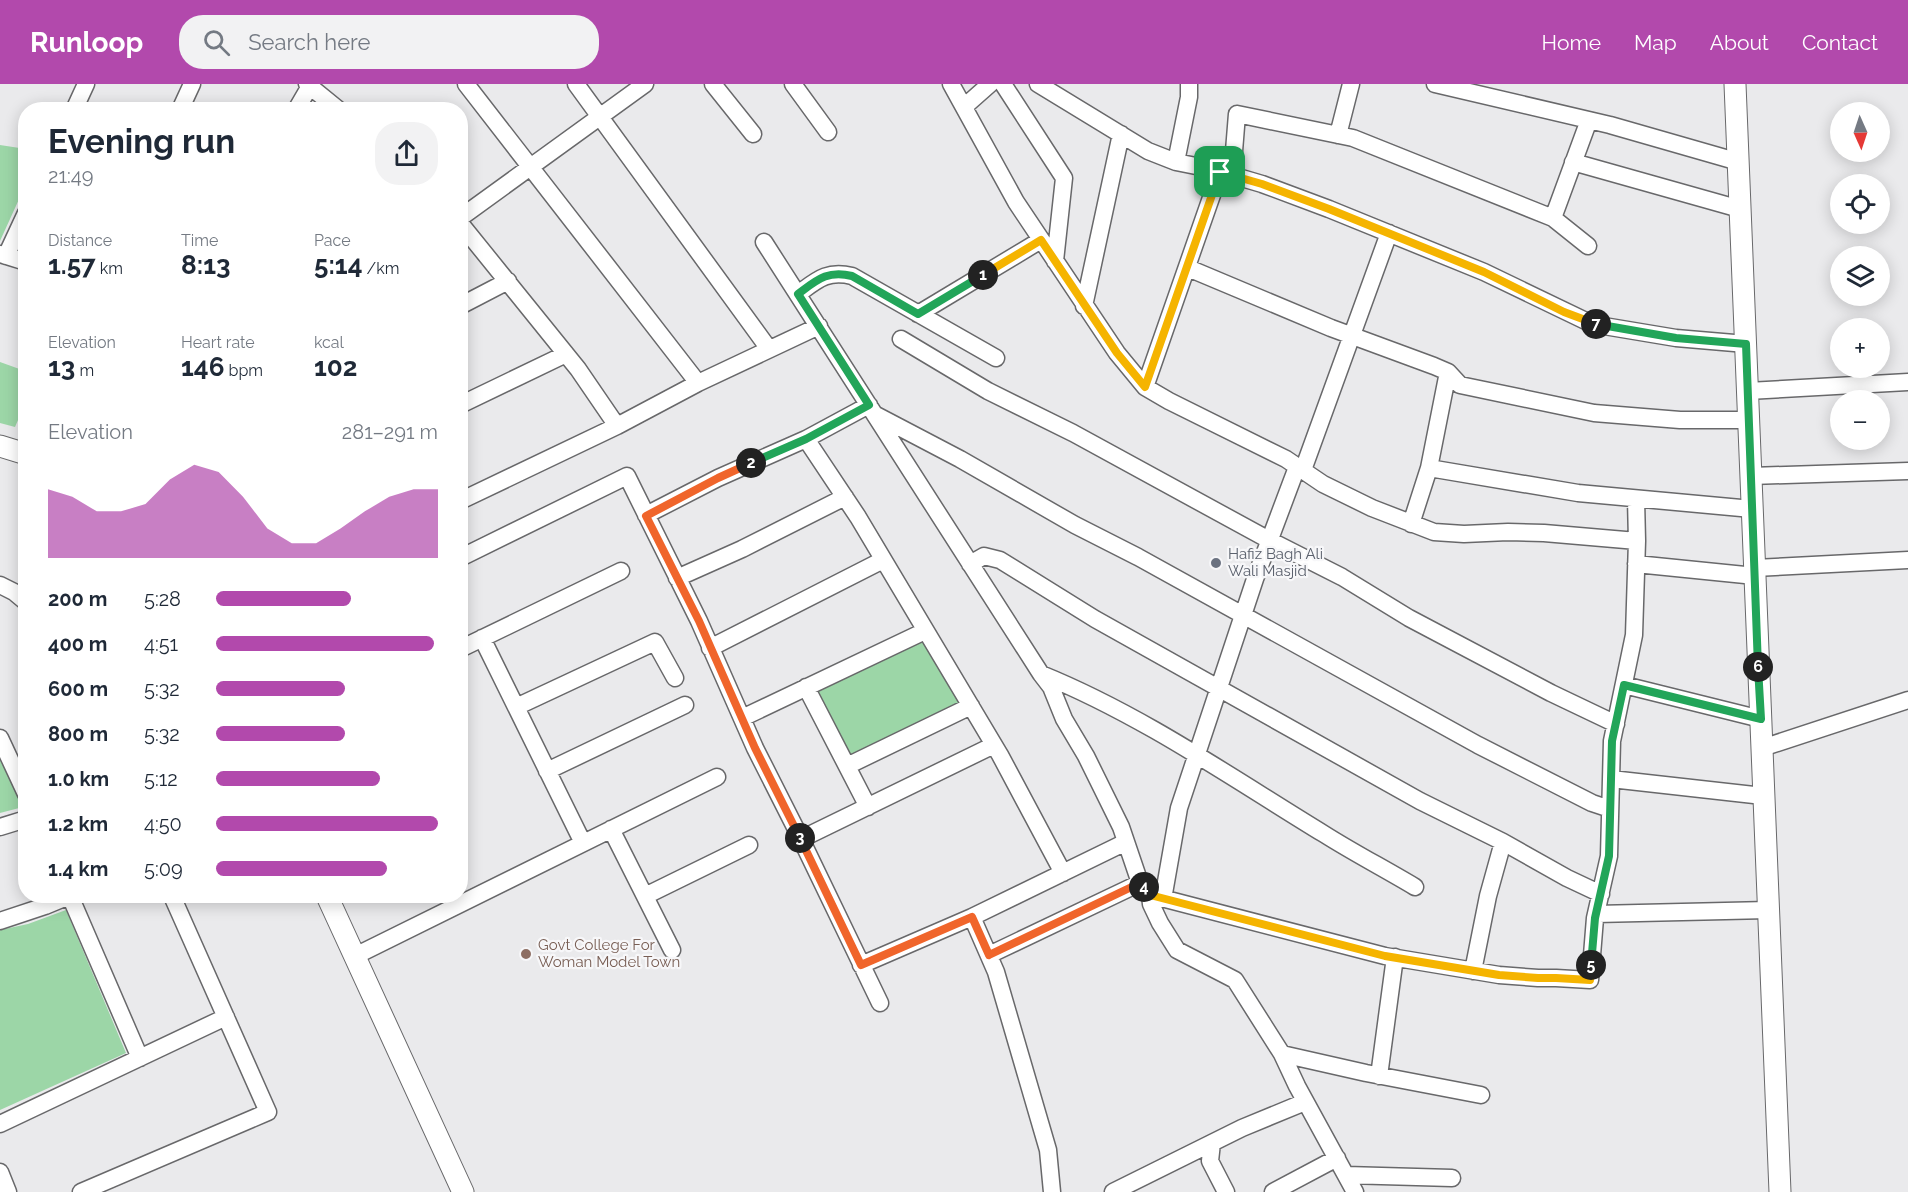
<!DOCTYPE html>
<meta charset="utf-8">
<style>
:root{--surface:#fff;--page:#f2f2f3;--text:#1f2937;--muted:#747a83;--accent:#b249ac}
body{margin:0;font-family:Raleway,sans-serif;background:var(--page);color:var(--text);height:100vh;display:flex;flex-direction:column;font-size:22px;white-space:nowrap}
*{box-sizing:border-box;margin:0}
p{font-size:20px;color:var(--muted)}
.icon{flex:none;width:33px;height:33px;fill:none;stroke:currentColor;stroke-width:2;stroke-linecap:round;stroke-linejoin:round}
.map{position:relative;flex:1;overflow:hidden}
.drawer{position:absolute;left:18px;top:18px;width:450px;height:801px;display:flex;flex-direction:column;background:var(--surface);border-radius:24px;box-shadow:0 3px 15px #0003}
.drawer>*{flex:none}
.needle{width:39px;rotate:177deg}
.controls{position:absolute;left:1830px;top:18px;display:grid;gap:12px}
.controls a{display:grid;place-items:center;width:60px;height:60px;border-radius:50%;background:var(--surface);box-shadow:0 3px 15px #0003;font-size:30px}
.pin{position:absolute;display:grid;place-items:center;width:51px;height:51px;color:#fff;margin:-26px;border-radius:12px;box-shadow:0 3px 9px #0006}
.km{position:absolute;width:30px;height:30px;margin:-15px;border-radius:50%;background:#222;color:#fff;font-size:16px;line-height:30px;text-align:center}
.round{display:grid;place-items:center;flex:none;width:63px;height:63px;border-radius:24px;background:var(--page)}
.head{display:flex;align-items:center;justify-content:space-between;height:102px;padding:0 30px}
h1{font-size:33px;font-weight:700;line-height:45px}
.figures{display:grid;grid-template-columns:repeat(3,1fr);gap:9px;height:102px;padding:6px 30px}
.figures div{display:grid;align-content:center}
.figures b{font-size:26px;font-weight:700}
.figures small{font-size:16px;font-weight:400}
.figures p{font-size:16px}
.chart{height:168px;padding:12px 30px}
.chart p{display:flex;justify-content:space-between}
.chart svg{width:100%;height:108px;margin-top:6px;fill:var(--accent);opacity:.7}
ul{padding:0 30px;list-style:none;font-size:20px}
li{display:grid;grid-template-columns:96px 72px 1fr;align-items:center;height:45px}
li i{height:15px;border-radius:8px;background:var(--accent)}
header{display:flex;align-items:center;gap:36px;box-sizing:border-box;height:84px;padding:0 30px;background:var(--accent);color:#fff}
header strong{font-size:28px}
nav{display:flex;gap:33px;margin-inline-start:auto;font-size:21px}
.search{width:420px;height:54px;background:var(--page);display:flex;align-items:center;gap:15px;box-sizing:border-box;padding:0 21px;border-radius:24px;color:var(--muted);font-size:22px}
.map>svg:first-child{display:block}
.green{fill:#9cd6a7}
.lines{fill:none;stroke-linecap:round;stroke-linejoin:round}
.minor-casing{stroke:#68686a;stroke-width:19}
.tertiary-casing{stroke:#68686a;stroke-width:23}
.minor{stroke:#fff;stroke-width:16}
.tertiary{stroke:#fff;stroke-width:21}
.split-1-casing{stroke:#fff;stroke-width:12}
.split-2-casing{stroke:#fff;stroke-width:12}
.split-3-casing{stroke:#fff;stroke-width:12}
.split-4-casing{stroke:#fff;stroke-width:12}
.split-5-casing{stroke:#fff;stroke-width:12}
.split-6-casing{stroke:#fff;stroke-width:12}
.split-7-casing{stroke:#fff;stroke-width:12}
.split-8-casing{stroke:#fff;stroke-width:12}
.split-1{stroke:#f5b400;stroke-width:8}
.split-2{stroke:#22a559;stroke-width:8}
.split-3{stroke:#f0652b;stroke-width:8}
.split-4{stroke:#f0652b;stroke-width:8}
.split-5{stroke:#f5b400;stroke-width:8}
.split-6{stroke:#22a559;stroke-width:8}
.split-7{stroke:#22a559;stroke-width:8}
.split-8{stroke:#f5b400;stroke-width:8}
.worship-dot{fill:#6b7280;stroke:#f7f7f9;stroke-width:2}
.education-dot{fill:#8d6e63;stroke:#f7f7f9;stroke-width:2}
.labels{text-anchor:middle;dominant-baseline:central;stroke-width:4.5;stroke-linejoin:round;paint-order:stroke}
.worship-label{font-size:15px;fill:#5b616d;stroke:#f7f7f9;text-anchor:start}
.education-label{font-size:15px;fill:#785e54;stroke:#f7f7f9;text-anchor:start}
</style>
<header>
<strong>Runloop</strong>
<div class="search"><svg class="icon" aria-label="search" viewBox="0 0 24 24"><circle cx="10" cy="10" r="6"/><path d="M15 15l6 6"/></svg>Search here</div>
<nav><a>Home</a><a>Map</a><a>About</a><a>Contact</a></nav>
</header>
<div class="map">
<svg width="1908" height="1108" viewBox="0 0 1908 1108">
<rect width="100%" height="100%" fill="#eaeaec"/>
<path class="green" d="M0,61L26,65L25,102L0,157Z
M0,278L25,287V320L15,343L0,339Z
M922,554L960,621L849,673L817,608Z
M0,670L23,723L0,729Z
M66,826L126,969L0,1026V846L28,840Z"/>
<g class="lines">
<defs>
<path id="minor" d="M307,0L339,26
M466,0L698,299
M576,0L769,265
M713,0L753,50
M793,0L828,48
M951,0L1016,118L1117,269L1145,303L1169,317L1286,375L1323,400L1372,424L1434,448L1464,450L1508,448L1544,449L1637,457
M1003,0L1064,94L1055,177
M1038,0L1148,67L1176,78L1211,85L1262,100L1329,125L1484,188L1592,240L1676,254L1746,260
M1435,0L1610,41L1739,78
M964,23L990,0
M74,26L86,0
M180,26L192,0
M296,26L310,2
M1338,51L1351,0
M1176,78L1189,13V0
M1573,78L1740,125
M1232,92L1237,30L1353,54L1553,134L1588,162
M460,134L645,0
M1553,134L1589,36
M460,139L578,285L617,342
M764,158L1041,590L1051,603L1064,635L1086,672L1121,743L1140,799L1150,811L1385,872L1499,891L1538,894H1556L1590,896L1595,834L1609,772L1612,657L1634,551L1637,457L1636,415
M0,170L26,178
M6,172L26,129
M1188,184L1331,244L1434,282L1448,288L1460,301L1594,329L1680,336H1749
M798,210C817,196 827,186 852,192L996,274
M460,222L508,197
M1084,222L1121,50
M918,230L1041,156
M901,255L988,307L1073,349L1269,456L1342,493L1409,534L1551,609L1616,640
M1145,303L1220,88
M1748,307L1908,298
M460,321L566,270
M876,331L960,375L1075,441L1138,473L1478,661L1592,719L1610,725
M806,355L858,433L1000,671L1063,789
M1429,384L1578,409L1752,425
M1303,386L1389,149
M1751,392L1908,387
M460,417L617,342L698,299L819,242
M646,431L718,394L806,355L869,321
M1411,440L1429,384L1448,288
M460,474L627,392L699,537L755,664L801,755L880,919
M970,480L984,472L1000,476L1095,535L1420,717L1503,758L1567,794L1601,810
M1636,480L1755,492
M1755,484L1908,476
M677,494L742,465L845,413
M0,501L14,508L26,518
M482,554L583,759
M710,564L883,476
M460,565L621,487
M1041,590C1142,631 1232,694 1324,750C1354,769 1385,785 1415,803
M1624,601L1761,635
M806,603L868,723
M516,623L655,558L675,594
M742,634L925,547
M0,654L26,710
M1762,664L1908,616
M847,682L971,622
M547,687L685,621
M1611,695L1763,712
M0,743L26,735
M611,745L672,866
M801,755L994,661
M1150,811L1151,820L1160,839L1177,866L1235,896L1282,970L1297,1002L1355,1108
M70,812L140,974
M645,812L749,761
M1163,815L1179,724L1255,495L1297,383
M1596,830L1768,826
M972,833L996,888L1048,1066L1052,1108
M0,837L45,822L69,812
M989,871L1140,799
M355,872L717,693
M861,881L972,833L1126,758
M1473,887L1488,812L1503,758
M1282,970L1366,989L1481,1011
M1379,992L1395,873
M0,1040L226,933
M1212,1059L1210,1077L1226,1108
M0,1088L8,1108
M1346,1091L1452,1094
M81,1108L268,1028L172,812
M1113,1108L1242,1044L1305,1018
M1273,1108L1337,1074"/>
<path id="tertiary" d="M1735,0L1780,1108
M0,362L26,370
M327,812L463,1108"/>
</defs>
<use href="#minor" class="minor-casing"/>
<use href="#tertiary" class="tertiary-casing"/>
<use href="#minor" class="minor"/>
<use href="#tertiary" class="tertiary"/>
</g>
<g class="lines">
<defs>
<path id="split-1" d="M983,191L1041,156L1117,269L1145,303L1220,88"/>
<path id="split-2" d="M751,379L806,355L869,321L798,210C817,196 827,186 852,192L918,230L983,191"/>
<path id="split-3" d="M751,379L718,394L646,432L699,537L755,664L800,754"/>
<path id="split-4" d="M800,754L861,881L972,833L989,871L1140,799L1144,803"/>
<path id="split-5" d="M1144,803L1150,811L1385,872L1499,891L1538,894H1556L1590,896L1591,881"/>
<path id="split-6" d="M1591,881L1595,834L1609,772L1612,657L1624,601L1761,635L1758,583"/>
<path id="split-7" d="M1596,240L1676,254L1746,260L1758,583"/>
<path id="split-8" d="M1220,88L1262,100L1329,125L1484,188L1564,228L1596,240"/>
</defs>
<use href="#split-1" class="split-1-casing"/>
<use href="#split-2" class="split-2-casing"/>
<use href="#split-3" class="split-3-casing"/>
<use href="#split-4" class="split-4-casing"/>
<use href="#split-5" class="split-5-casing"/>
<use href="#split-6" class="split-6-casing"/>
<use href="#split-7" class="split-7-casing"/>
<use href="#split-8" class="split-8-casing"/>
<use href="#split-1" class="split-1"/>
<use href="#split-2" class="split-2"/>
<use href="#split-3" class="split-3"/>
<use href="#split-4" class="split-4"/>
<use href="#split-5" class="split-5"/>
<use href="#split-6" class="split-6"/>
<use href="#split-7" class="split-7"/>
<use href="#split-8" class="split-8"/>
</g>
<circle class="worship-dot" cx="1216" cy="479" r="6"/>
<circle class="education-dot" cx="526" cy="870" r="6"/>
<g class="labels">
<g class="worship-label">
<text x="1228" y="470">Hafiz Bagh Ali<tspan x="1228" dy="17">Wali Masjid</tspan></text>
</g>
<g class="education-label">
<text x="538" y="861">Govt College For<tspan x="538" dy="17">Woman Model Town</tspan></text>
</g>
</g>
</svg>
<div class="controls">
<a><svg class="needle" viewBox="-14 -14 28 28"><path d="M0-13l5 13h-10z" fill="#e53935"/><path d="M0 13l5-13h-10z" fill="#747a83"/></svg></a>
<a><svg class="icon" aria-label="locate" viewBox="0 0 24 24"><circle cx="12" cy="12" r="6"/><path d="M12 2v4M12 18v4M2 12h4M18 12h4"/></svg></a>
<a><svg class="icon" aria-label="layers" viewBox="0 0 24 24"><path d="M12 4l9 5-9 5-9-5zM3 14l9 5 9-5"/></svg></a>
<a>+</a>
<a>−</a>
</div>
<div class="pin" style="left:1220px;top:88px;background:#1e9e55"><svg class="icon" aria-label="arrive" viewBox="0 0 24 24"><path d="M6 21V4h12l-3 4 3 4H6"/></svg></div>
<b class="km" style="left:983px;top:191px">1</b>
<b class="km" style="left:751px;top:379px">2</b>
<b class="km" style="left:800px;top:754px">3</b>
<b class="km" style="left:1144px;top:803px">4</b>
<b class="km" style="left:1591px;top:881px">5</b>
<b class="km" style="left:1758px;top:583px">6</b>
<b class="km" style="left:1596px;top:240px">7</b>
<section class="drawer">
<div class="head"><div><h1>Evening run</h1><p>21:49</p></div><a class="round"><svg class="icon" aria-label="share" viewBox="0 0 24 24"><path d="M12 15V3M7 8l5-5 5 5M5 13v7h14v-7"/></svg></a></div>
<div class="figures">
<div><p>Distance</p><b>1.57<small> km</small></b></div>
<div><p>Time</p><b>8:13</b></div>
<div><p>Pace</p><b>5:14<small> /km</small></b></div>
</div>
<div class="figures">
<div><p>Elevation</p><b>13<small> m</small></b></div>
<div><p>Heart rate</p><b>146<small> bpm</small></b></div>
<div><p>kcal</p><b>102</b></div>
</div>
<div class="chart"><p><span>Elevation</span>281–291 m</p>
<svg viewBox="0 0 160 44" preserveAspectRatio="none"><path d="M0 44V16L10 19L20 25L30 25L40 22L50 12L60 6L70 9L80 19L90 32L100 38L110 38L120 32L130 25L140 19L150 16L160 16V44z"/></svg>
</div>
<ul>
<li><b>200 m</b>5:28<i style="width:61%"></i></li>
<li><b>400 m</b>4:51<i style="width:98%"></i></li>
<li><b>600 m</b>5:32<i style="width:58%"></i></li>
<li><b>800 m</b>5:32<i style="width:58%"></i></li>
<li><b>1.0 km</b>5:12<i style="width:74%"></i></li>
<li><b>1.2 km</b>4:50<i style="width:100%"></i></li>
<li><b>1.4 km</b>5:09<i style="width:77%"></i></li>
</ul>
</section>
</div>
